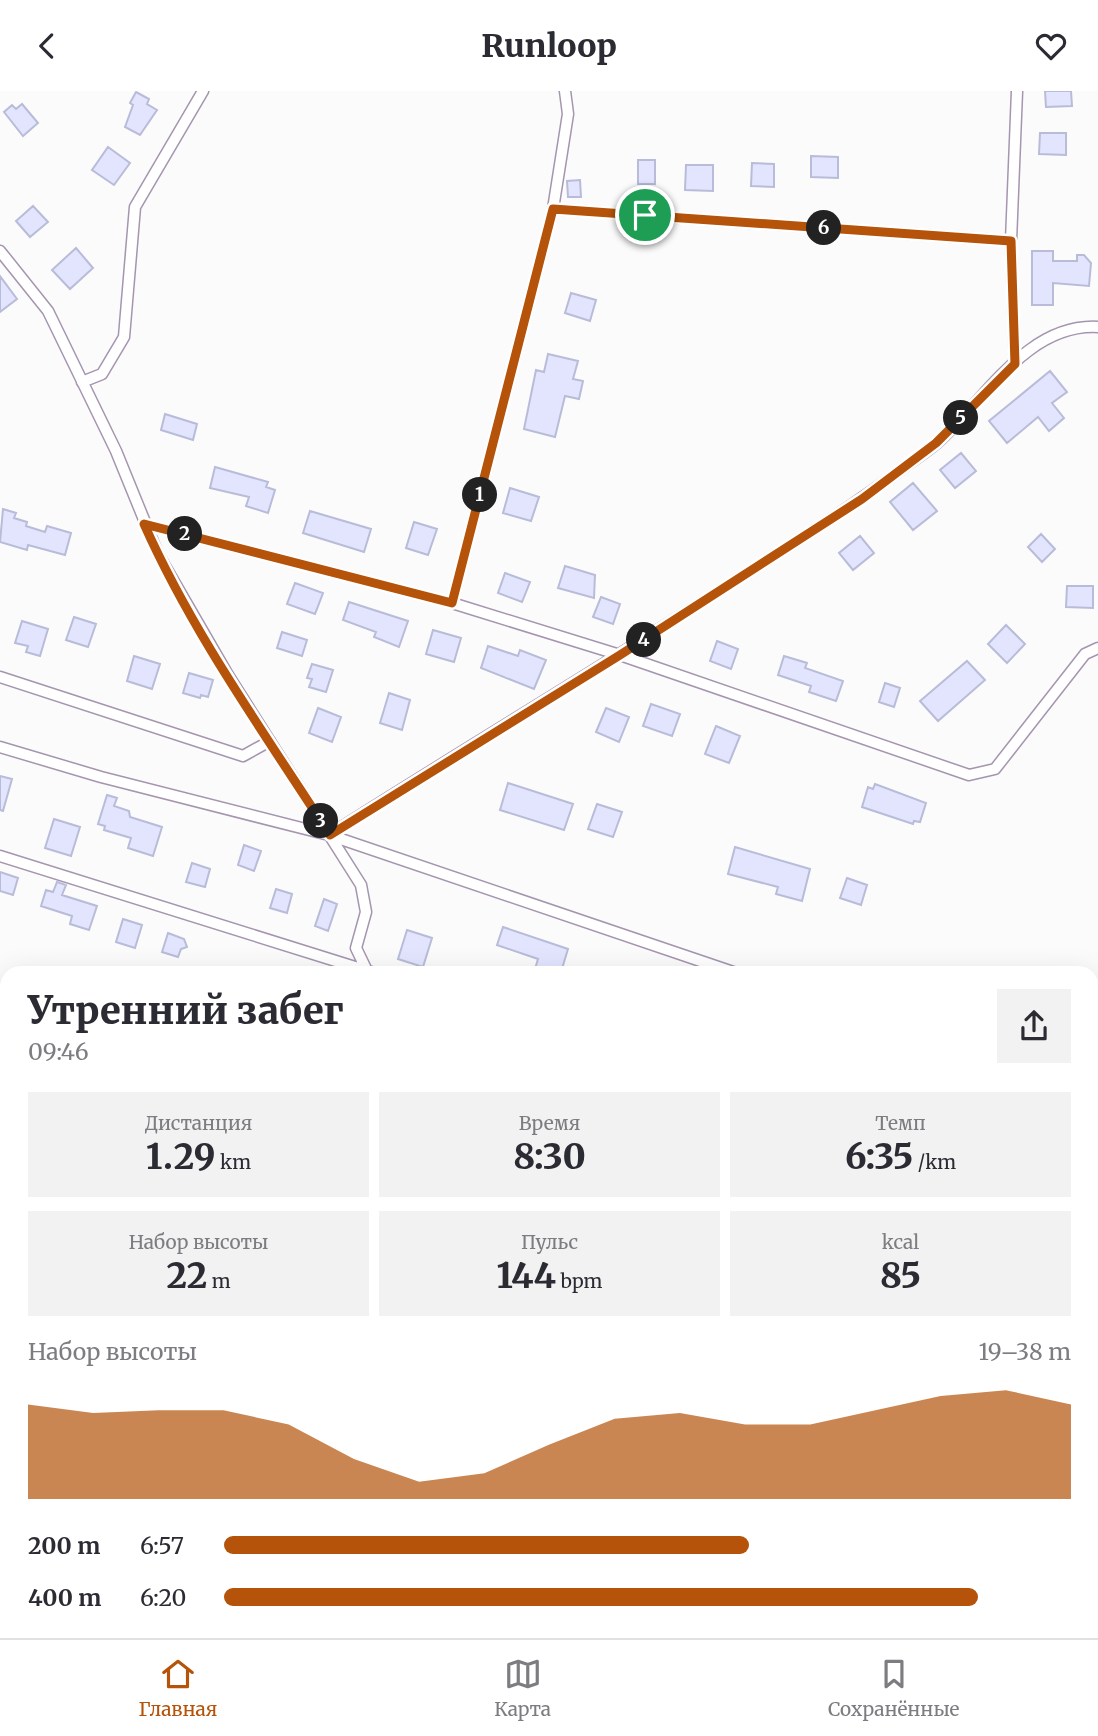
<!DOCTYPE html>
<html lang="ru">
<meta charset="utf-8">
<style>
:root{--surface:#fff;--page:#f2f2f3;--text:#2b2b33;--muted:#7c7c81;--line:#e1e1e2;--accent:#b45309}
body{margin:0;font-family:Merriweather,serif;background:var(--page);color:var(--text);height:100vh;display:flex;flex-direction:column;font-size:26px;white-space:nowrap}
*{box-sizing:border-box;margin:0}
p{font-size:23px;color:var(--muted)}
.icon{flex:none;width:38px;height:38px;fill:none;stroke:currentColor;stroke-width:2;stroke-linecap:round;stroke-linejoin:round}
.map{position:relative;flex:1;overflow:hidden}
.panel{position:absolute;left:0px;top:875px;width:1099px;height:672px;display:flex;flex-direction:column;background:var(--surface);border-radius:21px 21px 0 0;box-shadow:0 7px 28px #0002}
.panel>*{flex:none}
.pin{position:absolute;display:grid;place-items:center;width:60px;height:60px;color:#fff;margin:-30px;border:4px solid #fff;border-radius:50%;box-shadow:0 2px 7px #0007}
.km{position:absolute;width:35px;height:35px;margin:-18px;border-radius:50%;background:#222;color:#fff;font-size:19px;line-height:35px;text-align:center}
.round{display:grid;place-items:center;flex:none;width:74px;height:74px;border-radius:0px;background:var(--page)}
.overview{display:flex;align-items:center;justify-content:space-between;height:119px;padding:0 28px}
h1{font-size:38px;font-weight:800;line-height:52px}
.stats{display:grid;grid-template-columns:repeat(3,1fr);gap:10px;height:119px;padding:7px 28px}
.stats div{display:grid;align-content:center;border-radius:0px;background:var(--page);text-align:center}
.stats b{font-size:35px;font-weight:800}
.stats small{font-size:19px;font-weight:400}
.stats p{font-size:19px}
.chart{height:196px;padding:14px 28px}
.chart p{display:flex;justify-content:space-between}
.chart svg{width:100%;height:126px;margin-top:7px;fill:var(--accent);opacity:.7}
ul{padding:0 28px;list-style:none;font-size:23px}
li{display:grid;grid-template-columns:112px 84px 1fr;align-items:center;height:52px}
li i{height:18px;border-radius:9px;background:var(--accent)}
header{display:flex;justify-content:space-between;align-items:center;height:91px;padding:0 28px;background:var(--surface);font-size:32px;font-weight:800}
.menu{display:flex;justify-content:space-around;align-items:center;height:98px;border-top:2px solid var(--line);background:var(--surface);font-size:19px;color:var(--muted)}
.menu a{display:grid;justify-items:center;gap:4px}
.menu .current{color:var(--accent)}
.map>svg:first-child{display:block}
.building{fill:#e2e5fd;stroke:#b9bcd9;stroke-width:2}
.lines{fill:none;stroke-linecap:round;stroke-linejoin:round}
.lane-casing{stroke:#a595af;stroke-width:8}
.street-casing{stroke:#a595af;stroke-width:13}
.secondary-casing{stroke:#a595af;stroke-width:18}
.path{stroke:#afaeb1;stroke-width:2.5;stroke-dasharray:2 5;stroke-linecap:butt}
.lane{stroke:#fff;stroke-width:5}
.street{stroke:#fff;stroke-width:10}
.secondary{stroke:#ffe3f5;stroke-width:16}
.route-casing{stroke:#fff;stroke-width:14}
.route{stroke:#b45309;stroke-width:9}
</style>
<header><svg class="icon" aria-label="back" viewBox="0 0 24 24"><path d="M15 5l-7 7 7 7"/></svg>Runloop<svg class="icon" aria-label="heart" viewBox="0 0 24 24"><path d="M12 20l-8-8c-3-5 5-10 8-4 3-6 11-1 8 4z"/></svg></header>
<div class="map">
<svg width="1098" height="1547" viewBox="0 0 1098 1547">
<rect width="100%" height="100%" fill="#fbfbfb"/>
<path class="building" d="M1045,0H1071L1072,15L1046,16Z
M136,1L149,8L147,13L157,19L140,44L125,36L133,14L130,12Z
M22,13L38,32L23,45L4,21L12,14L16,18Z
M1040,42H1066V64L1039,63Z
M108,56L130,72L114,94L92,79Z
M811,65L838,66V87L811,86Z
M638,69H655V93H638Z
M752,72L774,73V96L751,95Z
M686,74H713V100L685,99Z
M580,89L581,106H568L567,90Z
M33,115L48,131L30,146L16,130Z
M76,157L93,177L70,198L52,179Z
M1032,160H1053V170H1077V164H1084L1091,172L1089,195L1053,192V214H1032Z
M0,185L17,208L0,221Z
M571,202L596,209L590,230L565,222Z
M548,263L578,270L573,288L583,290L579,308L565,305L555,346L524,338L536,279L544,281Z
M1050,280L1067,301L1052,312L1064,327L1049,340L1038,326L1007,352L989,330Z
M165,323L197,333L193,349L161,339Z
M961,362L976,380L955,397L940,379Z
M215,376L268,391L266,396L275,399L268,422L246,415L249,406L210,397Z
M913,392L937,420L913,439L890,411Z
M510,397L539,406L531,430L503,422Z
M3,418L16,422L14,427L27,431L26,435L45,441L47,435L71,442L65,464L28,454L27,459L0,451Z
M310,420L371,438L364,461L303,442Z
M414,431L437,438L428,464L406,457Z
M1041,443L1055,458L1042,471L1028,456Z
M860,445L874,462L853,479L839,462Z
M565,475L595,484L594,507L558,497Z
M505,482L530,491L522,511L498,502Z
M295,492L323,502L315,523L287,513Z
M1067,495H1093V517L1066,516Z
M601,506L620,513L613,533L593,526Z
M349,511L408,530L399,556L374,546L376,541L343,529Z
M74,526L96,533L88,556L66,549Z
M22,530L48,538L40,565L26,561L28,555L15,552Z
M1006,534L1025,553L1007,572L988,553Z
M433,539L461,547L454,571L426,563Z
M282,541L307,549L302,565L277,557Z
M717,550L738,558L731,578L710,570Z
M488,555L518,565L520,559L546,569L534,598L481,577Z
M134,565L160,573L152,598L127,590Z
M784,565L807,572L805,577L843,590L836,610L809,601L811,595L778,584Z
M967,570L985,589L938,630L920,610Z
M312,573L333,579L326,601L309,596L312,588L307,587Z
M189,582L213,589L208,606L201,604L200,607L183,602Z
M885,592L900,597L894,616L879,611Z
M389,602L410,609L402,639L380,632Z
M651,613L680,623L672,645L643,635Z
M318,617L341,626L332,651L309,642Z
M606,617L629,626L619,651L596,641Z
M716,635L740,645L729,672L705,663Z
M0,685L12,688L3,720L0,719Z
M508,692L573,713L564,739L500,719Z
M875,693L926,712L920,731L914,730L913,733L862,716L868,696L873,698Z
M107,704L117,707L114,715L129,720L130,726L162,736L153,765L128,757L131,747L104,739L105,735L98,733Z
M597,713L622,721L613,746L588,738Z
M54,728L80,736L71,765L45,757Z
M244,754L261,760L254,780L238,774Z
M735,756L810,778L802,810L776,803L778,796L728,783Z
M192,772L210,778L205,796L186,791Z
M0,781L18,787L13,804L0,800Z
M847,787L867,794L861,814L840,807Z
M57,791L66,794L62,804L97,815L89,839L70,833L72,825L41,815L46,799L53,801Z
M276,798L292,803L287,822L270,817Z
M324,808L337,813L328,840L315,835Z
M123,828L142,834L135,857L116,851Z
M503,836L568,858L561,881L546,876L545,881L535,878L538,868L497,854Z
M407,839L432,847L423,876L398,868Z
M168,842L184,848L187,856L181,858L178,866L162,861Z"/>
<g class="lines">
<defs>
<path id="lane" d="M1092,1391L1098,1393
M0,1519L7,1516
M1092,1537L1098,1518
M939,1540L961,1547
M809,1547L811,1540
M1016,1547L1019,1540
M1089,1547L1091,1540"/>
<path id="street" d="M553,118L568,23L565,0
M0,160L48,220L116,360L158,463L228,584L361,794L366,821L356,857L368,882
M1015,273L1011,150L1017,0
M82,291L102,283L124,246L135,116L203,0
M144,433L452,512L620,564L969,684L995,678L1085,563L1098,557
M452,512L553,118L1011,150
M0,586L243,665L270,650
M0,656L101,686L329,744L736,882
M329,744C462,659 597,579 730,493C789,455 849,418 906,375C916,368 926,361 936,353C983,312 1026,232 1098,236
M0,765L371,881
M0,941L7,944
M1092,974L1098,976
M1092,1098L1098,1100
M1092,1264L1098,1266
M648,1547L650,1540"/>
<path id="secondary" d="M0,997L7,999
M1092,1348L1098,1350"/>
</defs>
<use href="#lane" class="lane-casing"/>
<use href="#street" class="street-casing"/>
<use href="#secondary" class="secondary-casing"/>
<path class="path" d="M0,1110L7,1130"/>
<use href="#lane" class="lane"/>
<use href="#street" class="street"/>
<use href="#secondary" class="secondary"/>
</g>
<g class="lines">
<defs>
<path id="route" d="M553,118L1011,150L1015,273L936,352L862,408L620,564L330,744C265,643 193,543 144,433L452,512Z"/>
</defs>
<use href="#route" class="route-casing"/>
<use href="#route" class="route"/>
</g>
</svg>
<div class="pin" style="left:645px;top:124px;background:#1e9e55"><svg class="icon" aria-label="arrive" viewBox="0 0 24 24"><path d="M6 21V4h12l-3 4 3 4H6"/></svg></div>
<b class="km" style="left:480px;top:404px">1</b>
<b class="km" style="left:185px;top:443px">2</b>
<b class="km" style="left:321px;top:730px">3</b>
<b class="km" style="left:644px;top:549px">4</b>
<b class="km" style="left:961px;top:327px">5</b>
<b class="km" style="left:824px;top:137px">6</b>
<section class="panel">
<div class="overview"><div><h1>Утренний забег</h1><p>09:46</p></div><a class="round"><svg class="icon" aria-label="share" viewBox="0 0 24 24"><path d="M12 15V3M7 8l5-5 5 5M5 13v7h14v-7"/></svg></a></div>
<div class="stats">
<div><p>Дистанция</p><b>1.29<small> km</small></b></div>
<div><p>Время</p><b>8:30</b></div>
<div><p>Темп</p><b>6:35<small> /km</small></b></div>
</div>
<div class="stats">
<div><p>Набор высоты</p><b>22<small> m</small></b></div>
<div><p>Пульс</p><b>144<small> bpm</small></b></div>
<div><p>kcal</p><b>85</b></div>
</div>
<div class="chart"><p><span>Набор высоты</span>19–38 m</p>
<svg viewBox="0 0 160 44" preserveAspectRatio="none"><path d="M0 44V11L10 14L20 13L30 13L40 18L50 30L60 38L70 35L80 25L90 16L100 14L110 18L120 18L130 13L140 8L150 6L160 11V44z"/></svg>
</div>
<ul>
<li><b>200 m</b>6:57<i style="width:62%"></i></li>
<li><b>400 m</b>6:20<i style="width:89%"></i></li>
</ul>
</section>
</div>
<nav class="menu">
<a class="current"><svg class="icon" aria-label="home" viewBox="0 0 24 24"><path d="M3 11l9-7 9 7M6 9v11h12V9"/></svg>Главная</a>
<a><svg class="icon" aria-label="map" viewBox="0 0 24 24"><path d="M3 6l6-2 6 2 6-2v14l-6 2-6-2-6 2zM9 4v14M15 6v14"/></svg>Карта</a>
<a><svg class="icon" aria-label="saved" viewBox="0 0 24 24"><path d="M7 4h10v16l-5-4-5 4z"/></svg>Сохранённые</a>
</nav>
